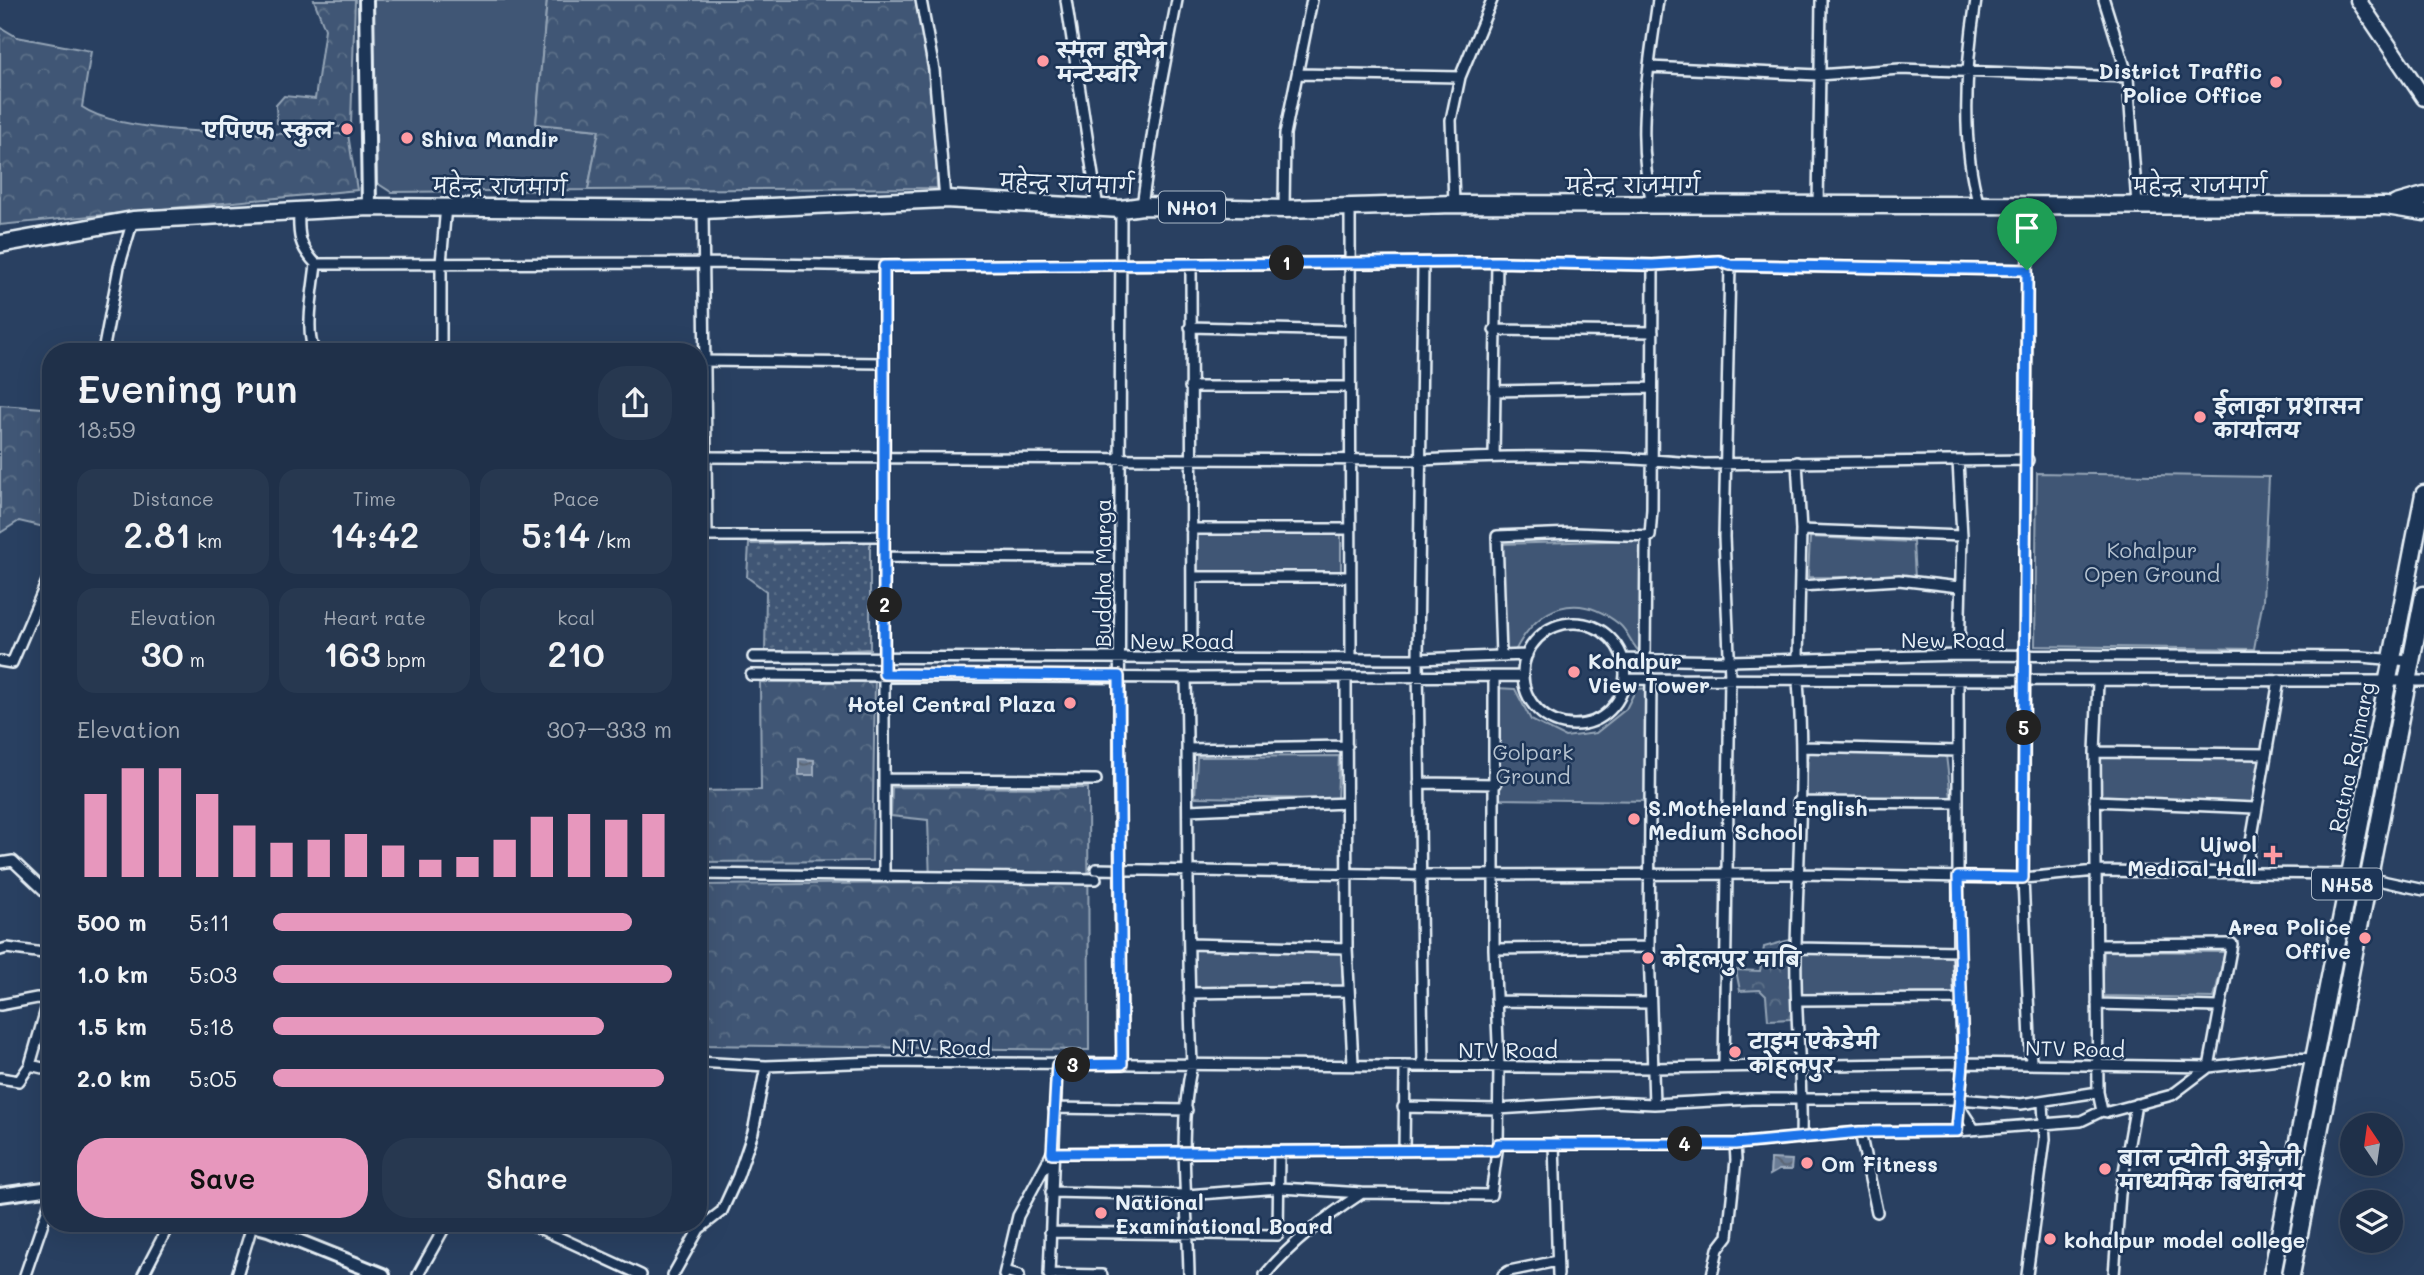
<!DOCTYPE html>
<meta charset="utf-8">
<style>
:root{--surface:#1f3049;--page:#273850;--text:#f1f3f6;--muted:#a1a9b4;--line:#3c4b61;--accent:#e797bd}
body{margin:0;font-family:Mali,"Playpen Sans Deva",sans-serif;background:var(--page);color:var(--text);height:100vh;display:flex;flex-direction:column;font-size:26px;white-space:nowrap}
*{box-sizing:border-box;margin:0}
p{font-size:23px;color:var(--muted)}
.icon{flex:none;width:38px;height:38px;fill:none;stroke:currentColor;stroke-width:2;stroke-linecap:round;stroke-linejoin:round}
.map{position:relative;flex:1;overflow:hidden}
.drawer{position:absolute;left:42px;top:343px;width:665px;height:889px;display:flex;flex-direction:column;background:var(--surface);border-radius:28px;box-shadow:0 7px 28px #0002,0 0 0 2px var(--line)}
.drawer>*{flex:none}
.needle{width:46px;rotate:347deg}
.fabs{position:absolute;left:2340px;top:1113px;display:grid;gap:14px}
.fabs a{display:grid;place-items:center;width:63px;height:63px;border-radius:50%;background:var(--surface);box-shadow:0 7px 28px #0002,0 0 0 2px var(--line);font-size:35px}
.pin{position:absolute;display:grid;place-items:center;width:60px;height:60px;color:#fff;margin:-72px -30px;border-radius:50% 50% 50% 0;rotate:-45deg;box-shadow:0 0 7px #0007}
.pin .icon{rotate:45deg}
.km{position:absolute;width:35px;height:35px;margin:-18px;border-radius:50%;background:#222;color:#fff;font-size:19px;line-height:35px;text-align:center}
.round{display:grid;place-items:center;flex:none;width:74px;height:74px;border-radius:28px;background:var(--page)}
.summary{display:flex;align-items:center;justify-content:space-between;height:119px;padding:0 35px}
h1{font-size:38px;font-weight:600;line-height:52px}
.metrics{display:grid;grid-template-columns:repeat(3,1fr);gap:10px;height:119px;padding:7px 35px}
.metrics div{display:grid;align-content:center;border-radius:18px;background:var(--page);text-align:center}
.metrics b{font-size:35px;font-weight:600}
.metrics small{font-size:19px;font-weight:400}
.metrics p{font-size:19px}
.chart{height:196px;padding:14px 35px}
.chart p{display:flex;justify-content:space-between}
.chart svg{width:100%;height:126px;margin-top:7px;stroke:var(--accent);stroke-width:6}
.action{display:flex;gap:14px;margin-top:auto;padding:14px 35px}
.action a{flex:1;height:80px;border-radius:28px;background:var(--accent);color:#111;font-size:28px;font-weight:600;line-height:80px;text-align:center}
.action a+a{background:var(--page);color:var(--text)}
ul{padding:0 35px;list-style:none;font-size:23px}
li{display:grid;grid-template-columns:112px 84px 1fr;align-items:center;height:52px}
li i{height:18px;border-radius:9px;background:var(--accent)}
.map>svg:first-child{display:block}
.green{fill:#415774;stroke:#94a4b6;stroke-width:2}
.forest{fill:url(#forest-crowns);stroke:#94a4b6;stroke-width:2}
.garden{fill:url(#garden-dots);stroke:#94a4b6;stroke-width:2}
.water{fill:url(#water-waves);stroke:#9dabbd;stroke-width:2}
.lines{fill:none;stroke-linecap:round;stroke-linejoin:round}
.street-casing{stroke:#e8f1f8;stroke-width:14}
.secondary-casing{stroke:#e8f1f8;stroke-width:18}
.primary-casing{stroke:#e8f1f8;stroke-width:19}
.highway-casing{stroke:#e8f1f8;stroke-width:21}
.street{stroke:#1d3557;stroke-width:9}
.secondary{stroke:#1d3557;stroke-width:12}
.primary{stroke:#1d3557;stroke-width:14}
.highway{stroke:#1d3557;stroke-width:16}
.route-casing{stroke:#fff;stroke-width:14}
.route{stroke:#1a73e8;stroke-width:9}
.poi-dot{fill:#ff9aa2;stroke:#1d3557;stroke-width:2.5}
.labels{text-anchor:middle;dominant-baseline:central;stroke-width:5;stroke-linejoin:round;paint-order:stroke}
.shield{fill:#1d3557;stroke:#abb9c8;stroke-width:2}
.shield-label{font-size:19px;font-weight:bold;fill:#e8f1f8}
.poi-label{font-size:21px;font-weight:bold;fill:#e8f1f8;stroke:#1d3557;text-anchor:start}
.street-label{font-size:21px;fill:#e8f1f8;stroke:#1d3557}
.park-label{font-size:21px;fill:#b6c3d0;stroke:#1d3557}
</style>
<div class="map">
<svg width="2424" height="1275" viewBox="0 0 2424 1275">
<defs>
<pattern id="forest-crowns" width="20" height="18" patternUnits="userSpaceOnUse" patternTransform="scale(1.75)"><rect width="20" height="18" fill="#415774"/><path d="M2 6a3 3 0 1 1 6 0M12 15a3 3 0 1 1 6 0" fill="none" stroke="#5c7089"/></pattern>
<pattern id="garden-dots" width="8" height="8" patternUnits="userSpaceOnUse" patternTransform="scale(1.75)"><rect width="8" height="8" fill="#415774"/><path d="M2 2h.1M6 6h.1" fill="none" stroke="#5c7089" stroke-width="1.8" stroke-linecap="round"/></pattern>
<pattern id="water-waves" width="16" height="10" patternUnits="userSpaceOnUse" patternTransform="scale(1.75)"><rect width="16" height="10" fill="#6b7c95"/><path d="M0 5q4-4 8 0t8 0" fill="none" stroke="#5a6573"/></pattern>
</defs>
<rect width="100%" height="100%" fill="#294061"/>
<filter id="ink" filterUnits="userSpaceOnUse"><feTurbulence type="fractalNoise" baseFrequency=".0143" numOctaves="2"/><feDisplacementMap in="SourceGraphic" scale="14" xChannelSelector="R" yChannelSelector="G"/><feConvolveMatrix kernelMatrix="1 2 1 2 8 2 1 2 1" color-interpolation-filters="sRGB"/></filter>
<g filter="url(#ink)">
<path class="green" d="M373,0H547L536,123L599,130L588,190L391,192L377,183Z
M2037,473L2269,477L2263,600L2254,649L2035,646Z
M1194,531L1341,532V574L1195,573Z
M1810,537L1913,542L1915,578L1808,577Z
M1642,540V654C1631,646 1629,632 1619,624C1577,590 1538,606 1515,651H1501L1497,544Z
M1496,688L1515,689L1531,720L1565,737L1596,733L1626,709L1636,689L1649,688L1651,801L1496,799Z
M1808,752L1946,755L1951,798H1806Z
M2095,752L2265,754L2255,808L2095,801Z
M1339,756L1337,799L1195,797L1197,757Z
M1193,949L1341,952L1343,987L1192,989Z
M1799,950L1956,954L1958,996L1801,999Z
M2104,951L2225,952L2214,998L2102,996Z"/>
<path class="forest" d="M314,0H355L351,124L340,127L277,123L276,105L284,96L315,99L325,29Z
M547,0H921L934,70L937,188L588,190L599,130L536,124Z
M0,27L17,37L91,51L82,107C128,139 287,133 348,134L357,190L0,225Z
M0,405L43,408L51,405V524L44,527L19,521L0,533Z
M760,682H875L872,861L698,862V791L761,790Z
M892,787L1088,788L1089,1050L698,1045V885L930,883L928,820L891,816Z
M1790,940C1797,965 1798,995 1791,1019L1768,1020L1766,996L1760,990L1740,991L1736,970L1760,971L1764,947Z"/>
<path class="garden" d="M870,541V649L765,655L766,591L747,577L749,544Z"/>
<path class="water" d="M799,759L814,760V775H799Z
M1771,1159L1792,1160L1791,1170H1779L1770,1175Z"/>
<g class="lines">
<defs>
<path id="street" d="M921,0L934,70L945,199
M1066,0L1098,208
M1976,0C1966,64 1960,141 1979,205
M2104,0L2128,77L2137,205
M1649,67L1818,75L1900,69L2128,77
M1298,74L1460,77
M1454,204L1451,120L1460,77L1492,0
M1350,205L1351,659
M1653,205C1634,139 1649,67 1658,0
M1142,206L1156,110L1177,0
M1818,206L1821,0
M1121,209L1119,783L1122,1064
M1284,209L1285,134L1312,0
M703,210L707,535
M299,211C298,235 299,246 316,264L705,263L884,266L1497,262L1653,265L1719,261L1730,265L2027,270
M1423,263L1418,659L1423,1066
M1191,264L1192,657
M1190,327L1349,331
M1494,330L1653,332
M103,352L119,267L133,220
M315,352C304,334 314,285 316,264
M441,352V263L446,206
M700,361L883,363
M1190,387H1350
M1494,391L1652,388
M1494,456L1497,262
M698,457L1420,460C1515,455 1610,455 1704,464L2028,460
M1958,461L1962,536L1959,655
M1797,462L1801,530L1798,658
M1191,529H1349
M1801,530L1962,536
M698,536H884
M885,557L1097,558
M1192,577H1348
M1800,586L1899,580L1959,587
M1523 674a51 51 0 1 1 102 0a51 51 0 1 1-102 0Z
M1501,655L1497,536L1575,533L1650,536
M753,657L1418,659L1527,655
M1645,658L1646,539L1650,536L1652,509L1653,265
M1623,659L1730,661L1959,655L2361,657L2410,661
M0,661L12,663L51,572
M751,675L1186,678L1523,676
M1186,678C1189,807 1186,935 1192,1064C1177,1131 1188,1207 1189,1275
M1346,678L1347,948L1353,1063
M1651,678L1649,947L1654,1104
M1625,679L2424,681
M1798,681C1805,770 1798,858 1796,947C1794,1011 1803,1075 1801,1139
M1803,747L1958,751
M1188,749L1347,746
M2095,752L2265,754
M885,779L1096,780
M1419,783L1496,784
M2095,801L2255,808
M1798,802L1957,803
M1189,810L1346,803
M0,863L13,861L51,897
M1096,869L1420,875L1800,874L2023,878L2096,871L2348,874
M2246,871L2279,680
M698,874L1096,879
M884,875V266
M2368,878L2424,890
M1189,944L1347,948
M1796,948L1958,951
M1494,949L1649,947
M0,950L7,948L51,954
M1189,993L1348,991
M1798,1000L1960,999
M1496,1001L1650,1003
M2097,1004L2218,1007
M0,1005L37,998L49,999L30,1065L19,1081L0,1078
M698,1062L766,1066L879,1062L1653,1068L1963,1063L2209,1067L2288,1058L2316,1059
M1724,1064L1730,677L1724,537L1730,265
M2031,1064L2023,878L2027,270L2033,205
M30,1065L51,1070
M2098,1092L2095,752L2098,682
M1959,1106L1974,1129
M1403,1107L1498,1109L1610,1102L1654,1104L1751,1099H1959L2021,1104L2098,1092L2102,1111L2108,1112L2172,1095L2209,1067L2232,944L2097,945
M1054,1108L1187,1110
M1957,1131L1963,1063L1958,951V681
M1860,1132L1877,1212
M1554,1143L1558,1275
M1498,1144H1735L1860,1132L1957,1131L2081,1121L2102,1111
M1404,1151L1405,1066
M1051,1192L1187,1195L1281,1188L1362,1193L1491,1195L1498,1144L1499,1066L1494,949V677
M528,1223L641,1275
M687,1223L699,1229
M1050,1232L1278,1235L1279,1153
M1005,1271L1019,1275
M1049,1274L1102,1275
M25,1275L51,1199
M143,1275L170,1223
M237,1275L252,1226
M418,1275L447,1223
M673,1275L699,1229L722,1211L738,1176L753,1132L766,1066
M1004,1275L1018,1216L1052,1153L1495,1150
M1049,1275L1057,1065
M1265,1275C1292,1242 1326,1217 1362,1193
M1503,1275L1509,1271L1557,1261
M1712,1275L1718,1249L1728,1236L1736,1160L1735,1144
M2027,1275L2045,1139L2043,1103
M2114,1275L2120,1194L2136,1104"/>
<path id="secondary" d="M366,0L369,207
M0,1195L51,1188
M246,1223L268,1229L383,1275"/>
<path id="primary" d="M2358,0L2424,98"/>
<path id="highway" d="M2396,204L2424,196
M0,244L133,220L369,207L703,210L945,199L1121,209L1142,206L1284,209L1454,204L2386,206L2424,212
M2272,1275L2424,494
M2291,1275L2424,595"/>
</defs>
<use href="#street" class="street-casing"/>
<use href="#secondary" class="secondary-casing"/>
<use href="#primary" class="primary-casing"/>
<use href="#highway" class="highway-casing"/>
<use href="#street" class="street"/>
<use href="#secondary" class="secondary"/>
<use href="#primary" class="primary"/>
<use href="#highway" class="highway"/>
</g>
</g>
<g class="lines" filter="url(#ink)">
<defs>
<path id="route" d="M1719,261L1730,265L2027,270L2023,878L1958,877L1963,1063L1957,1131L1860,1132L1735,1144H1498L1495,1150L1052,1153L1057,1065L1122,1064L1119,676L884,674V266L1497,262L1653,265Z"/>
</defs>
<use href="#route" class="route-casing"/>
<use href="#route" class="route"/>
</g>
<g class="poi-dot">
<circle cx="1043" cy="61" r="7"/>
<circle cx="2276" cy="82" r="7"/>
<circle cx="347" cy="129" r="7"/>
<circle cx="407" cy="138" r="7"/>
<circle cx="2200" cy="417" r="7"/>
<circle cx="1574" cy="672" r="7"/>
<circle cx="1070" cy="703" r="7"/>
<circle cx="1634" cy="819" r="7"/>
<path d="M2269.5 844.5h7v7h7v7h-7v7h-7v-7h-7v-7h7z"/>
<circle cx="2365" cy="938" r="7"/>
<circle cx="1648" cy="958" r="7"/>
<circle cx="1735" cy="1052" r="7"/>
<circle cx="1807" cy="1163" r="7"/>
<circle cx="2105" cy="1169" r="7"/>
<circle cx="1101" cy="1213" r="7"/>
<circle cx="2050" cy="1239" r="7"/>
</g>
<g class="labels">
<g class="shield">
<rect x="1159" y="191.5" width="66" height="31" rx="5"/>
<rect x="2312" y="868.5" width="70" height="31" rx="5"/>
</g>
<g class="shield-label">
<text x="1192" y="207">NH01</text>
<text x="2347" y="884">NH58</text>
</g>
<g class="poi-label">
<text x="1057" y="49">स्मल हाभेन<tspan x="1057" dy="24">मन्टेस्वरि</tspan></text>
<text x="2262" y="70" text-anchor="end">District Traffic<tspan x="2262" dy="24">Police Office</tspan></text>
<text x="333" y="129" text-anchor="end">एपिएफ स्कुल</text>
<text x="421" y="138">Shiva Mandir</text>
<text x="2214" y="405">ईलाका प्रशासन<tspan x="2214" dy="24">कार्यालय</tspan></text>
<text x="1588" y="660">Kohalpur<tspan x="1588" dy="24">View Tower</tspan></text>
<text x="1056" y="703" text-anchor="end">Hotel Central Plaza</text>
<text x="1648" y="807">S.Motherland English<tspan x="1648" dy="24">Medium School</tspan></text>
<text x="2257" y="843" text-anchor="end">Ujwol<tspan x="2257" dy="24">Medical Hall</tspan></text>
<text x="2351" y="926" text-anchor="end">Area Police<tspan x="2351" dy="24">Offive</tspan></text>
<text x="1662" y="958">कोहलपुर माबि</text>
<text x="1749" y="1040">टाइम एकेडेमी<tspan x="1749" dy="24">कोहलपुर</tspan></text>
<text x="2119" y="1157">बाल ज्योती अङ्ग्रेजी<tspan x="2119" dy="24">माध्यमिक बिधालय</tspan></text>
<text x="1821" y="1163">Om Fitness</text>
<text x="1115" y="1201">National<tspan x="1115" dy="24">Examinational Board</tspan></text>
<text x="2064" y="1239">kohalpur model college</text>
</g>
<g class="street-label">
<text transform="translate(1067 183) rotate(2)">महेन्द्र राजमार्ग</text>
<text x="1633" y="184">महेन्द्र राजमार्ग</text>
<text x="2200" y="184">महेन्द्र राजमार्ग</text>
<text transform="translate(500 186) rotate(1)">महेन्द्र राजमार्ग</text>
<text transform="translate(1102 573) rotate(-90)">Buddha Marga</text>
<text x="1953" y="639">New Road</text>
<text x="1182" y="640">New Road</text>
<text transform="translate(2351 757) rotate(-78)">Ratna Rajmarg</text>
<text transform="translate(941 1046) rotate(1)">NTV Road</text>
<text transform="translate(2075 1048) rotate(1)">NTV Road</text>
<text x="1508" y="1049">NTV Road</text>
</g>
<g class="park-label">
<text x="2152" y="549">Kohalpur<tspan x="2152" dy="24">Open Ground</tspan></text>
<text x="1533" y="751">Golpark<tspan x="1533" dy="24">Ground</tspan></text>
</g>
</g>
</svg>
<div class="fabs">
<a><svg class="needle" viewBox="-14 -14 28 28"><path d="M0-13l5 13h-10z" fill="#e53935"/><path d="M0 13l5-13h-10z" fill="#a1a9b4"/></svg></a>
<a><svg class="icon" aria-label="layers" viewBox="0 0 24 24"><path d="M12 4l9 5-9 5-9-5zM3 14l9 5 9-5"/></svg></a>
</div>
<div class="pin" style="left:2027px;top:270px;background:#1e9e55"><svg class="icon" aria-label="arrive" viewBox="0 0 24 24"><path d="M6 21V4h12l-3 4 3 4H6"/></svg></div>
<b class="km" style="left:1287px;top:263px">1</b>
<b class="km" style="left:885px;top:605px">2</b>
<b class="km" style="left:1073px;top:1065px">3</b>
<b class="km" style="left:1685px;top:1144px">4</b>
<b class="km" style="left:2024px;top:728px">5</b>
<section class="drawer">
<div class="summary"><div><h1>Evening run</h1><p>18:59</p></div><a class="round"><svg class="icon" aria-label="share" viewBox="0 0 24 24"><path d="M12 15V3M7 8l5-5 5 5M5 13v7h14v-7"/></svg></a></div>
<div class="metrics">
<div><p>Distance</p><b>2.81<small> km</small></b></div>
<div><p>Time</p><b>14:42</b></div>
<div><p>Pace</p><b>5:14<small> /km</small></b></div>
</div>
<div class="metrics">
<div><p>Elevation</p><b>30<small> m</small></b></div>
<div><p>Heart rate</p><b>163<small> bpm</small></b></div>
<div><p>kcal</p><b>210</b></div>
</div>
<div class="chart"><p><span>Elevation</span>307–333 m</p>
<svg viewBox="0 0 160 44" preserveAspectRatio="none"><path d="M5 44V15M15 44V6M25 44V6M35 44V15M45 44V26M55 44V32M65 44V31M75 44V29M85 44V33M95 44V38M105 44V37M115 44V31M125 44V23M135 44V22M145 44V24M155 44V22"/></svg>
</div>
<ul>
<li><b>500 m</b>5:11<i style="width:90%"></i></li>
<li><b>1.0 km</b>5:03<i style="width:100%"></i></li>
<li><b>1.5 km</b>5:18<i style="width:83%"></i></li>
<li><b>2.0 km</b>5:05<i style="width:98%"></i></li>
</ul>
<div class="action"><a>Save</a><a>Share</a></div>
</section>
</div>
